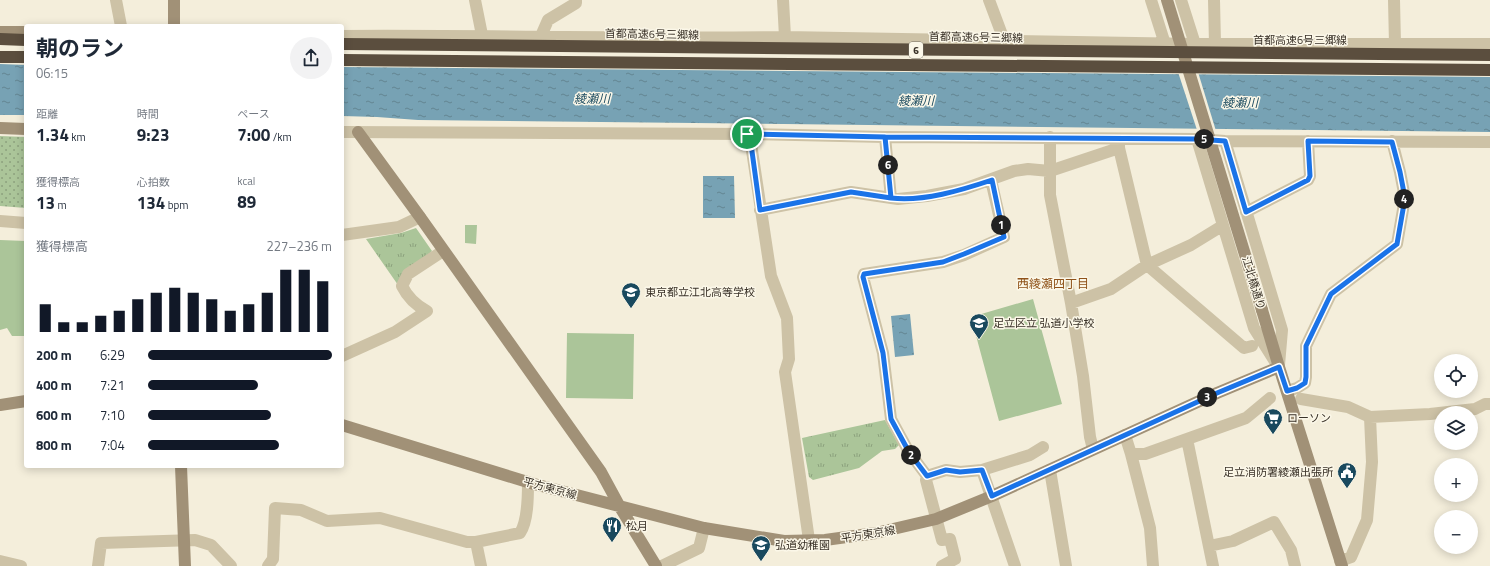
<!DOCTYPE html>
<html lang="ja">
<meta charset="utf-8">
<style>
:root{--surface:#fff;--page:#f2f2f3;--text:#1f2937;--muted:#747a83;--accent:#111827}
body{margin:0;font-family:"Titillium Web","Noto Sans JP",sans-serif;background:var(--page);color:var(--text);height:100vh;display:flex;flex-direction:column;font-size:15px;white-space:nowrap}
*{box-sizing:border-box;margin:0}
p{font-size:13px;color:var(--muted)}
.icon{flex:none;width:22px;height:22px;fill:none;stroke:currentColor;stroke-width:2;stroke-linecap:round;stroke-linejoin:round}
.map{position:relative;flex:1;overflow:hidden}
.drawer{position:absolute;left:24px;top:24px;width:320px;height:444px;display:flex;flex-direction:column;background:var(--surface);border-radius:4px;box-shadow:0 2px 10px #0003}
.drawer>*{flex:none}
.controls{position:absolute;left:1434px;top:354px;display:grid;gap:8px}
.controls a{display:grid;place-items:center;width:44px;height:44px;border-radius:50%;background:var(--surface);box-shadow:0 2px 10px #0003;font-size:20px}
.pin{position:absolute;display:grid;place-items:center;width:34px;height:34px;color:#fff;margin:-17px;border:2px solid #fff;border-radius:50%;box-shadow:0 1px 4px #0007}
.km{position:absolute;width:20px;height:20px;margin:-10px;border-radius:50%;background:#222;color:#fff;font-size:11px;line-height:20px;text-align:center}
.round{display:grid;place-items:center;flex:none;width:42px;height:42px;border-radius:21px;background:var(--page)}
.summary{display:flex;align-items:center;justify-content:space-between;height:68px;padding:0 12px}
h1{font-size:22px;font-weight:700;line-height:30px}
.stats{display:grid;grid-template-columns:repeat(3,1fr);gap:6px;height:68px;padding:4px 12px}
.stats div{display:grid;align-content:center}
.stats b{font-size:17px;font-weight:700}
.stats small{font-size:11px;font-weight:400}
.stats p{font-size:11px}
.chart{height:112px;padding:8px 12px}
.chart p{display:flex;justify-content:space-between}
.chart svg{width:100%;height:72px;margin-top:4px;stroke:var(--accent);stroke-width:6}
ul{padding:0 12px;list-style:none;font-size:13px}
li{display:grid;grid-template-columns:64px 48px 1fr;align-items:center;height:30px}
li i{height:10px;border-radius:5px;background:var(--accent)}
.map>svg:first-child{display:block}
.grass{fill:url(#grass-dots)}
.park{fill:url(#park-tufts)}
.garden{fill:#abc599}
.water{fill:url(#water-ripples)}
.pier{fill:#f4eedb}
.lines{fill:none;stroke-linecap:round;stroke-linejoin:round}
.street{stroke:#cdc2a6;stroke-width:12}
.secondary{stroke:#a19177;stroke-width:12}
.highway{stroke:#5b4e3e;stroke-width:12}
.secondary-bridge{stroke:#a19177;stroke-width:12}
.highway-bridge{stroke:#5b4e3e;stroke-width:12}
.route-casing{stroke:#fff;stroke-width:8}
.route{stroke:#1a73e8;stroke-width:5}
.labels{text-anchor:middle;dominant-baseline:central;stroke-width:3;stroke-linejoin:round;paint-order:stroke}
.shield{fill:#fbf7e8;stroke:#736c61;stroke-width:1}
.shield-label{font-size:10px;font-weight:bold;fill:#393127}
.street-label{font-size:11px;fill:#393127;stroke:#fbf7e8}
.poi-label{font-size:11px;fill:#393127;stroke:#fbf7e8;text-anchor:start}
.water-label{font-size:12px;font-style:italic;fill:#19495e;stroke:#fbf7e8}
.neighbourhood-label{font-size:12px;fill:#8f5219;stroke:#fbf7e8}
</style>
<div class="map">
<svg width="1490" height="566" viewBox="0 0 1490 566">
<defs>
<pattern id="grass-dots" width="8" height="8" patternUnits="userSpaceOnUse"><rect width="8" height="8" fill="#abc599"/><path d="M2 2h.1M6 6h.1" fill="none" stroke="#8ca17d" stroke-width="1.8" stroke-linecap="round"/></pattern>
<pattern id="park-tufts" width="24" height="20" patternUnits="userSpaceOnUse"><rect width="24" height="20" fill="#abc599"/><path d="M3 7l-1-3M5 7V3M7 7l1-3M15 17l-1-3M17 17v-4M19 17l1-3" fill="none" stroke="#8ca17d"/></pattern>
<pattern id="water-ripples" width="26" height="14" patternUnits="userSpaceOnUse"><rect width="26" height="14" fill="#77a2b4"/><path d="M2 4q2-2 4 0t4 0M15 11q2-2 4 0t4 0" fill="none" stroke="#638592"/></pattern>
</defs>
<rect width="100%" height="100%" fill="#f4eedb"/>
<path class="grass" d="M0,136L26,137V208L0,206Z"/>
<path class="park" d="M416,228L432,251L398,285L366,239L401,233Z
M885,420L899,445L895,449L882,451L859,468L813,480L809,477L802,438Z"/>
<path class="garden" d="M465,225H477L476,244L465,243Z
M0,240L26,241V336H12L7,328L0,330Z
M1033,299L1062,404L999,421L971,317Z
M567,333L634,334L633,399L566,398Z"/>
<path class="water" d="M0,64L26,65V115H0Z
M342,67L1490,77V132L418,120L377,117L342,116Z
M703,176H734L735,218H703Z
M910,314L914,355L895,357L891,316Z"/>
<path class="pier" d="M1178,72H1198L1216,131L1197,130Z"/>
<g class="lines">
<path class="street" d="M116,0L121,26
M475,0L482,35
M783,0L785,37
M989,0L1004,40
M1151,0L1165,44
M1181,0L1195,44
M1214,0L1215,44
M1394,0L1395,44
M342,36C490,35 637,39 785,37L1195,44H1490
M541,36L548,20L576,3V0
M342,132L747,134L885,137L1197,139L1225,141L1490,142
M747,134L751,144L771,276L787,318L789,359L785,372L809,540
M885,137L891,198
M1050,137V195L1071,303L1083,376L1090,437L1093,449
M1197,139L1254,328L1276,363
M1119,140V148L1147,265L1244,348L1252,346
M1225,141L1282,330L1279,365
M760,210L851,192L898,199L927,196L964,189L1014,171L1028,169L1050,171L1119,148
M1246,212L1308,180L1310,176L1308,141
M0,221L26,223
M342,235L399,227L420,217
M1071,303L1111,289L1147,265L1191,245L1222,226
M342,356L395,332L427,311C415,305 408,298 402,286L408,274L443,251
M1287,391L1297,388L1305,383L1306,377V346L1331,294L1397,244L1405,198L1400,172L1392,141
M1301,399L1348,407L1370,417L1430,414L1475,409L1485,404H1490
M1125,435L1131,454L1150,528L1153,566
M1187,439L1213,566
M1131,454H1145L1246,418L1270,398
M982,470L1015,566
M1050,470L1066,566
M927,476L909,452L891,419L883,353L863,277L864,274L943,262L964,255L1004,237L991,180
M476,542L481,566
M1209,546L1233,541L1274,522L1291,550L1295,566
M0,561L21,566
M1340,561L1351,557L1367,520L1372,462L1370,417
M98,566L101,543L195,540L211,545L231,566
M268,566L273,559L275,508L301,510L327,521L380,518L467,542H476L520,533C528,521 528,497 528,483
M662,566L699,548L704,528
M942,566L955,559L950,539L942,540L926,480L927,476L946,470L960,472L982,470L1030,455L1043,447"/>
<path class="secondary" d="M174,26V0
M0,32H26
M0,128L26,129
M358,132L420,217L601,472L620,507L656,566
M1262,310L1279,367L1342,566
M0,405L26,401
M342,425L534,484L704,528L784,541L825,540L876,533L936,519L992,496L1217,393L1279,367
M181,466L185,566"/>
<path class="highway" d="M0,39L26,40
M0,57H26"/>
<path class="secondary-bridge" d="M1167,0L1262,310"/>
<path class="highway-bridge" d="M342,44L1490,55
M342,60L1490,70"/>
</g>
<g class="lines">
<defs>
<path id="route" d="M747,134L885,137L891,198C923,202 962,190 992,180L1004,237L964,254L943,262L864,274L863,277L883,353L891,419L909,452L927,476L946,470L960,472L982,470L992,496L1217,393L1279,367L1287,391L1297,388L1305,383L1306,377V346L1331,294L1397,244L1405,198L1400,172L1392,142L1308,141L1310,176L1308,180L1246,212L1225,141L1197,139L885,137L891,198L851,192L760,210L751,144L747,134"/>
</defs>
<use href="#route" class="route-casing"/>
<use href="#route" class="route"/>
</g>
<defs>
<symbol id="school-pin" viewBox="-11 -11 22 30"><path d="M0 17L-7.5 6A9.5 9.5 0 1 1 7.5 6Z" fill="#19495e" stroke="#fbf7e8"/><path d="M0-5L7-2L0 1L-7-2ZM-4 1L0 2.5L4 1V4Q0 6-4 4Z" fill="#fff"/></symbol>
<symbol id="supermarket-pin" viewBox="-11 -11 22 30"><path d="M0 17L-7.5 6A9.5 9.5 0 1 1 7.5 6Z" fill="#19495e" stroke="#fbf7e8"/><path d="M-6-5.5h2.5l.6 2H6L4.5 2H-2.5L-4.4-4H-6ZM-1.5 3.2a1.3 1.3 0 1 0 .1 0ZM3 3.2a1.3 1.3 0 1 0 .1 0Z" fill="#fff"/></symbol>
<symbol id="civic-pin" viewBox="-11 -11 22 30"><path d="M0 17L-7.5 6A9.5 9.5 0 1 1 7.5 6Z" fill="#19495e" stroke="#fbf7e8"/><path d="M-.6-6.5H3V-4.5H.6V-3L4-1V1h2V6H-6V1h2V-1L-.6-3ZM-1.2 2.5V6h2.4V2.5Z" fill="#fff"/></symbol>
<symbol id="restaurant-pin" viewBox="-11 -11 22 30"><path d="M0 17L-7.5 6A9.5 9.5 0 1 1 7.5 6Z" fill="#19495e" stroke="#fbf7e8"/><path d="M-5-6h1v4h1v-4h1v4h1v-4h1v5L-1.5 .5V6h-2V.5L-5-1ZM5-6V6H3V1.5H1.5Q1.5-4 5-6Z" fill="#fff"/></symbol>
</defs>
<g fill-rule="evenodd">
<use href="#school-pin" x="620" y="281" width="22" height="30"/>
<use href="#school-pin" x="968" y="312" width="22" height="30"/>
<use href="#supermarket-pin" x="1262" y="407" width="22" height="30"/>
<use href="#civic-pin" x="1336" y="461" width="22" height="30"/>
<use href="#restaurant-pin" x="601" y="515" width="22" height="30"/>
<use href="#school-pin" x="750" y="534" width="22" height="30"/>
</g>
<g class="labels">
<rect class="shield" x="909" y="42" width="14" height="16" rx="3"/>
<g class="shield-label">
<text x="916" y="50">6</text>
</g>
<g class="street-label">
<text transform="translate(652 34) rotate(1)">首都高速6号三郷線</text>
<text transform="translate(976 37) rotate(1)">首都高速6号三郷線</text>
<text x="1300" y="40">首都高速6号三郷線</text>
<text transform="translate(1254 283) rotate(73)">江北橋通り</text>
<text transform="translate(550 488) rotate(15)">平方東京線</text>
<text transform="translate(868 534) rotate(-9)">平方東京線</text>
</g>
<g class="poi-label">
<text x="645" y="292">東京都立江北高等学校</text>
<text x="993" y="323">足立区立 弘道小学校</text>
<text x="1287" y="418">ローソン</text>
<text x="1333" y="472" text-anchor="end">足立消防署綾瀬出張所</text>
<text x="626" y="526">松月</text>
<text x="775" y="545">弘道幼稚園</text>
</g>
<g class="water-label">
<text x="592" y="98">綾瀬川</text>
<text x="916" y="100">綾瀬川</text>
<text x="1240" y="102">綾瀬川</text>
</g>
<g class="neighbourhood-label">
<text x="1053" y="283">西綾瀬四丁目</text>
</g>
</g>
</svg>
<div class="controls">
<a><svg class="icon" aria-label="locate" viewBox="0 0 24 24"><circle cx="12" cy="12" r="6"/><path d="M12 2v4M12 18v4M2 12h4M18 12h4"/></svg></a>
<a><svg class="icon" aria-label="layers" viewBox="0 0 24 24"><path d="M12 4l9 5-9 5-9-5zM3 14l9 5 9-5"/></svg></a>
<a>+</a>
<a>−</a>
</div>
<div class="pin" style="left:747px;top:134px;background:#1e9e55"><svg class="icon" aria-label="arrive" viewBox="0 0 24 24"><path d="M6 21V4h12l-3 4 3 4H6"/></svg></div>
<b class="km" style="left:1001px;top:225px">1</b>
<b class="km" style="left:911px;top:455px">2</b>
<b class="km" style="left:1207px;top:397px">3</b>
<b class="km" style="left:1404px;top:199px">4</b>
<b class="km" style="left:1204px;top:139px">5</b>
<b class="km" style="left:888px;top:165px">6</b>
<section class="drawer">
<div class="summary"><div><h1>朝のラン</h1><p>06:15</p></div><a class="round"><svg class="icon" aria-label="share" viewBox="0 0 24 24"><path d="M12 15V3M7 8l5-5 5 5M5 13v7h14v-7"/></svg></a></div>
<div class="stats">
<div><p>距離</p><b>1.34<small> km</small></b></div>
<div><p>時間</p><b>9:23</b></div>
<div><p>ペース</p><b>7:00<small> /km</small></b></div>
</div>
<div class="stats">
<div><p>獲得標高</p><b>13<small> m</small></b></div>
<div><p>心拍数</p><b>134<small> bpm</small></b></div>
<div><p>kcal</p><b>89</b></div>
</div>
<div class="chart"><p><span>獲得標高</span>227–236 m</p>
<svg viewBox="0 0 160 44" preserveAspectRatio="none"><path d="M5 44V27M15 44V38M25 44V38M35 44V34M45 44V31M55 44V24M65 44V20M75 44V17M85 44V20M95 44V24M105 44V31M115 44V27M125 44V20M135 44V6M145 44V6M155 44V13"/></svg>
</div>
<ul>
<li><b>200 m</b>6:29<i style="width:100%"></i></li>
<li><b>400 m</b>7:21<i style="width:60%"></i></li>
<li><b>600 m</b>7:10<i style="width:67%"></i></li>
<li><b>800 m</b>7:04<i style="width:71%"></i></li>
</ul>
</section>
</div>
